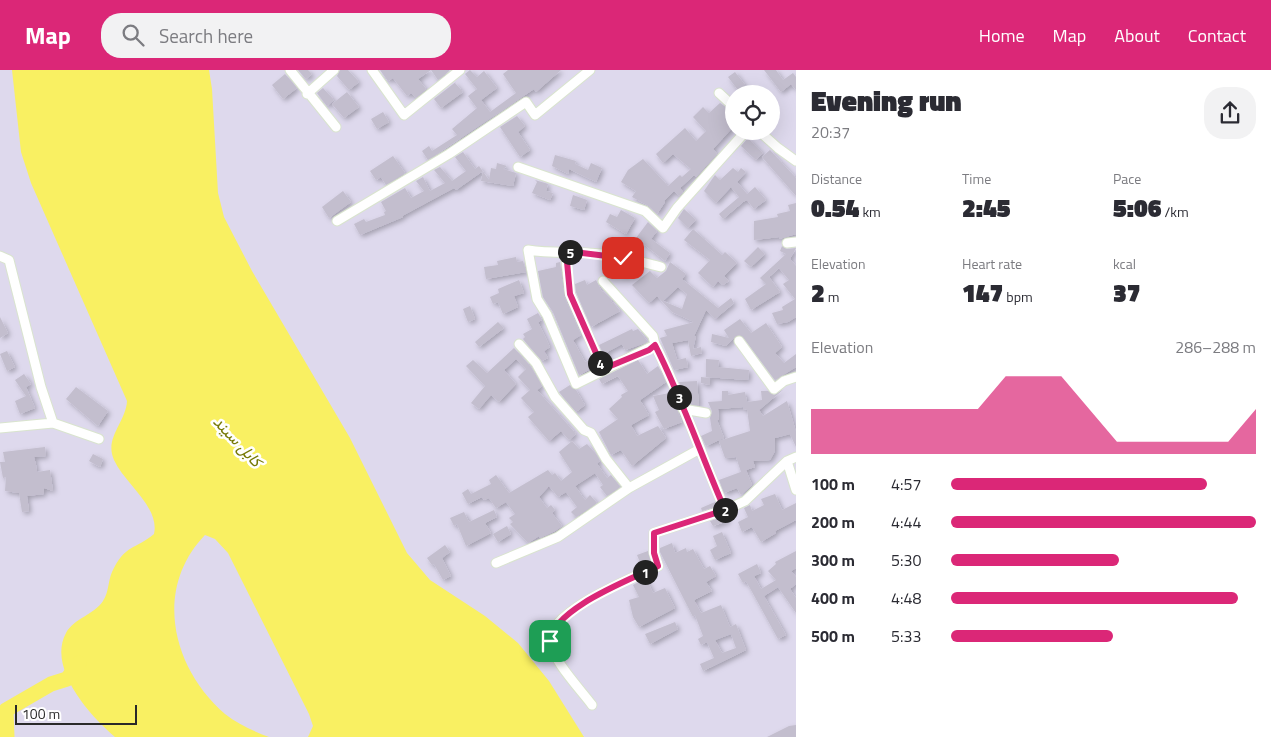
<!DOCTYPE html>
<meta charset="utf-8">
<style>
:root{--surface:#fff;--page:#f2f2f3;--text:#2b2b33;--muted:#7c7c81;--accent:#db2777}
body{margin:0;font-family:"Titillium Web",Vazirmatn,sans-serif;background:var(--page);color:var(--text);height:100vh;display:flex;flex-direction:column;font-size:19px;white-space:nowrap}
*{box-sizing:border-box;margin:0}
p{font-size:16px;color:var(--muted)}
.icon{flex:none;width:28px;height:28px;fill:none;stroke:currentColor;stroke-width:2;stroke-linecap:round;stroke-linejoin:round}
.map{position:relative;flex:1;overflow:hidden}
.panel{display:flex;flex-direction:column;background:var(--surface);width:475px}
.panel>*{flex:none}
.buttons{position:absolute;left:725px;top:15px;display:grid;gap:10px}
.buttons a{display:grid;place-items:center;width:55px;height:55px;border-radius:50%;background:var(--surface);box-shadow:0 5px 20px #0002;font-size:25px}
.scale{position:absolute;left:15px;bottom:12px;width:122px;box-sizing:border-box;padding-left:5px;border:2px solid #292929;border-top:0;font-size:14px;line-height:18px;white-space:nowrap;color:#292929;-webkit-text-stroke:4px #fff;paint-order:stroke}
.pin{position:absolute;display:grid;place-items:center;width:42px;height:42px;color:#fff;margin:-21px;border-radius:10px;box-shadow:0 2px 8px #0006}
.km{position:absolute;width:25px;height:25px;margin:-12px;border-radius:50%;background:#222;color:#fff;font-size:14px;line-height:25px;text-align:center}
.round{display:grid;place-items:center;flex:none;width:52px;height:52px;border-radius:20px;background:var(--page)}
.overview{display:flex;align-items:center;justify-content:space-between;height:85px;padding:0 15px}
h1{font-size:28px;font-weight:800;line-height:38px}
.figures{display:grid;grid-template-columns:repeat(3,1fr);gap:8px;height:85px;padding:5px 15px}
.figures div{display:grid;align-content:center}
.figures b{font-size:25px;font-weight:800}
.figures small{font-size:14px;font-weight:400}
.figures p{font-size:14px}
.chart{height:140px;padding:10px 15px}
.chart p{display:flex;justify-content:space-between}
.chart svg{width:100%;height:90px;margin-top:5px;fill:var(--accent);opacity:.7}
ul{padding:0 15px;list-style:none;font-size:16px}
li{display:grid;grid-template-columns:80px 60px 1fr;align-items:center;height:38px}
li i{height:12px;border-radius:6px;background:var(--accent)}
header{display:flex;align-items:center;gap:30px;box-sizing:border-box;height:70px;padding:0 25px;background:var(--accent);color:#fff}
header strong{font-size:24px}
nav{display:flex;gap:28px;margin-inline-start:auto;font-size:18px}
.search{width:350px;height:45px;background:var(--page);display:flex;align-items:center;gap:12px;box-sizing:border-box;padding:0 18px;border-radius:20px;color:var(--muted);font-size:19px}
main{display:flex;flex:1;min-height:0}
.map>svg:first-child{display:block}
.water{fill:#f9f062}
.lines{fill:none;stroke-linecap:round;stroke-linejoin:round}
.river{stroke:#f9f062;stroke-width:15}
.building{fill:#c3bece;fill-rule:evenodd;filter:url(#shadow)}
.street-casing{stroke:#d9e4ce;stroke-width:11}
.street{stroke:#fff;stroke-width:9}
.route-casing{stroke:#fff;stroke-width:10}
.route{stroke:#db2777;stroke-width:6}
.labels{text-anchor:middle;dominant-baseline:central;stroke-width:5;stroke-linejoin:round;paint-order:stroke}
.water-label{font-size:16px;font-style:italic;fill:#767906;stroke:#fff}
</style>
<header>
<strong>Map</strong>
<div class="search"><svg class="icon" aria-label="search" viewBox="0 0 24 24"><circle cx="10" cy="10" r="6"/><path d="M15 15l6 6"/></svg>Search here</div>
<nav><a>Home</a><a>Map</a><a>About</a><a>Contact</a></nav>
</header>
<main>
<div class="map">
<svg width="796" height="667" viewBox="0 0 796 667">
<defs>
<filter id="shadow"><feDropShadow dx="2.5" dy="2.5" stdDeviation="2.5" flood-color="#0004"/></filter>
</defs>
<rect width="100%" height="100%" fill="#ded9ed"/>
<path class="water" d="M12,0H209L212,19L218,123L224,147L252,201L350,368L407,483L430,510L485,546L518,573L549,611L584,667H308L313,656L309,644L228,483L215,469L205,465C153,519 172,598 225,644C238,654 253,661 269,667H115C90,646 47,598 66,563C74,548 94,545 103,531C109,522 108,511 112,502C125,474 135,480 154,464C160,437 125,414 114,390C104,368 126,352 127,331L31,113L21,82Z"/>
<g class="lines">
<path class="river" d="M7,667L6,640L51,614L67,609L79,593"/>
</g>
<path class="building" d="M298,0H308L312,4L306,9Z
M340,0H348L359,12L349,20L337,6Z
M380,0H449V1L438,10L431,0L418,9L426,19L416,28L411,23L407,26L393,8L388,11Z
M470,0L477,7L484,1L497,18L481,30L490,42L516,23L503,4L508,0H561L536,22L534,19L428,90L422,81L429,76L432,81L457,65L452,59L477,38L468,26L477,19L465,4Z
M764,0H776L783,10L793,3L796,7V20L791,14L781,22Z
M735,2L752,24H741L728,7Z
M285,4L297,18L283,29L272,15Z
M457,11L455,13L463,22L441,38L434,29Z
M323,18L334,30L327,36L317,23Z
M347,22L359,37L344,48L332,34Z
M720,33L734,43V56L713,79L717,84L696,107L694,105L680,118L683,122L679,126L674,121L664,131L665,132L657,144L649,136L632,127L636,121L621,112L628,100L643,89L668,116L680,105L682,107L691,99L673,84L663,93L656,84L685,58L696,71L706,61L693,47L703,37L709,43Z
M383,42L389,52L377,59L371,49Z
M517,46L525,56L518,62L530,80L520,87L500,57Z
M748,68L763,83L756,90L741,76Z
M770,80L796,108V126L762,87Z
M463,82L475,99L479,96L489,110L491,98L496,99L497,93L507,96L503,99L516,103L513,116L481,111L483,101L456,120L454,118L402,146L403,147L360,165L354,154L364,149L366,152L385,145L384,142L386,141L381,132L405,118L411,128L424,121L416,111L423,107L430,121L445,113L434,100L440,97L452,111L466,101L455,87Z
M555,85L576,91L575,94L588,100L591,93L602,98L596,112L569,99L568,104L552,96Z
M393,86L405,103L386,115L381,107L376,110L370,101Z
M733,98L738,102L741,98L746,102L737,112L747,124L755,117L766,130L754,139L747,130L743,132L723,149L719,144L739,127L731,117L716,133L704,121L715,105L720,110Z
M535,110L548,114L546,121L553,123L550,130L532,123L537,112Z
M343,121L351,132L329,148L322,137Z
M573,125L587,130L584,140L570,136Z
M796,133V164L779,169V167L754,170V151L778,147L777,144L790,141L788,135Z
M684,139L696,150L688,158L678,148Z
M621,140L635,148L626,164L606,152L610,144L617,147Z
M648,152L657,161L651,169L670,183L665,191L636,168Z
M693,159L722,185L725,182L737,193L724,206L729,211L723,215L718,211L713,217L698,203L710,190L684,170Z
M782,176L787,179L796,178L790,189L796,196V247L788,252L777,254L772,243L783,240L782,237L795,229L783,214L789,210L779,198L769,207L780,222L751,240L745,229L766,214L760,208L786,184L780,181Z
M758,177L765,184L751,197L744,191Z
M516,187L517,192L523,191L526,202L486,209L484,197L498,195L497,191Z
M560,192L564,226L581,265L573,270L585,292L592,289L595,297L579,305L553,242L543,227L538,201L556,197V193Z
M670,192L686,204L682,209L718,238L731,228L734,233L715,249L706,240L694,266H696L693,279L701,277L702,283L691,286L688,270L672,273L677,290L686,288L688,297L674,300L660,268L667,266L664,260L694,252L672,242L657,226L649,233L632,215L650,201L657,208L666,201ZM678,217L687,224L682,239L663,231Z
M630,196L625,206L617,199L628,195Z
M519,210L524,223L514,226L518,237L503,244L498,232L493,234L490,227L499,223L498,219Z
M585,210L587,215L596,210L602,222L603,221L612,230L610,235L613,232L620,241L591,257L576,222L575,214Z
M470,236L475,249L468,252L463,239Z
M538,243L542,250L538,252L550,277L544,281L548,288L542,291L523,269L525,267L523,264L532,259L527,249Z
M0,247L8,263L0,268Z
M740,249L751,263L766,253L782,277L775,283L784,293L796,284V297L775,310L742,266H736L726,276L711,272L712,264L729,268L724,260Z
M498,252L504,258L479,277L475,272Z
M632,259L633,261L638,259L648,272L625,280L622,274L607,282L611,290L607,292L599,275Z
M514,278L531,297L542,316L537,320L576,364L569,370L561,361L549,371L528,347L534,342L521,328L530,320L518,307L526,299L516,289L504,300L516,314L499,332L491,325L479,339L471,333L485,316L466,296L473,290L487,303Z
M7,281L15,297L7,301L0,284Z
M706,289L719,290L718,297L749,300L748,310L706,307Z
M638,290L647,304L658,296L666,312L640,330L649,345L631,355L637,366L658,356L666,368L632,396L621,380L611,385L599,362L618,349L609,339L622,327L621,325L628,321L618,306L602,314L599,309Z
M24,304L31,314L26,317L35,338L20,344L15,331L26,326L15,310Z
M701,307L710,308V315L701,313Z
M697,311L699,336L688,334L679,312Z
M570,315L576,320L585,335L576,342L559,322Z
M76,317L108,341L98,356L66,329Z
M784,319L759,340L763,346L787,331L796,362V377L790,364L775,368V381L770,390L753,391L755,397L746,400L752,415L741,425L737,418L724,423L719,410L746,400L741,402L736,387L725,388L719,371L750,361L747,339L743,340V337L718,339L719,350H717L724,368L706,376L701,366L712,361L710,348L712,341L708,332L722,331V321H728V325L745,322L747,332L762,330L761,321H768L774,325Z
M670,323L682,352L664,359L655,342L659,340L653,326Z
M572,371L579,379L587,374L596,384L600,391L597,393L598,395L607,408L611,405L620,417L607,426L600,417L603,415L595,403L575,416L585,430L590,425L597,433L576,447L571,442L577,437L566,422L558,427L549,416L539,427L547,438L551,435L555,440L552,443L562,456L555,461L540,468L539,466L528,473L510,454L513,452L509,448L515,444L506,432L496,438L489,428L484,430L482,427L468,434L462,423L468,419L471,424L491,414L489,410L496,405L509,423L548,400L552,405L555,403L561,411L572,402L559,382Z
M45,377L46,386L34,387L36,395L37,402L50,400L53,421L44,418V424L27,426L29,441L22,442L19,423L5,421L6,407L3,408L0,392H5L3,382Z
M93,384L103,389L100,397L89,391Z
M775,424L782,440L796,433V450L775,461L776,463L761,472L752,457L742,462L738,452L748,447L744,438L750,435L752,441L764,435L761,429Z
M715,432L717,436L702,441L701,438Z
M494,440L497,447L485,453L491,463L466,476L457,454L454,456L450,448L464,442L469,452Z
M727,446L728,451L713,456L710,451Z
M507,456L511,464L498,472L493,464Z
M722,462L731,483L715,490L710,480L717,476L713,466Z
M672,473L675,483L686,478L687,482L693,479L704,499L710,496L716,506L706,512L712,521L694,530L701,543L721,535L730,557L736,554L746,580L703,601L700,594L714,588L707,572L701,575L698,569L703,566L695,545L693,547L660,482V478ZM731,564L736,578L722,583L715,570Z
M445,475L450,482L442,488L451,506L443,510L434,494L432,495L427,488Z
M648,481L650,491L642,497L637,485Z
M796,481V498L791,501L796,507V514L790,519L796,528V543L778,517L764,526L786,565L778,569L746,511L743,513L738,504L757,494L761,503L754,506L761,519L776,510L768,501L776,494L775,492Z
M646,508L653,523L665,518L675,538L639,557L633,547L629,530L639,527L633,515Z
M675,552L678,559L650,574L645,564Z
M796,655V667H767L789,656Z"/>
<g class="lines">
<defs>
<path id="street" d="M290,0L336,57
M372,0L404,45L460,0
M719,23L734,37
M307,24L334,0
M759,61L778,78L796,91
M518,97L645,141L663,158L677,138L746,61
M337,151L449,84L526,32L535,45L590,0
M787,173L796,172
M565,181L570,224L603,299
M0,186L9,190L41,317L53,353
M661,197C641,192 621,186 601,184C576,181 552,184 528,180L537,229L547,245L576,314L655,275C682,328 701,385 725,440
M603,211L653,266L655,275
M739,271L774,319L784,311L796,307
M519,274L536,293L555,327L584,360L591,363L606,389L629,418
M683,339L706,343
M0,358L53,353L99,369
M787,391L796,420
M496,493L558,467L629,418L698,380
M592,635C581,620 551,589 550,570C549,541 635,507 658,496L654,483V463L725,440L745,431L787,391L796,387"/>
</defs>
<use href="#street" class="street-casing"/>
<use href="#street" class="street"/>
</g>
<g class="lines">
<defs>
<path id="route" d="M550,571C554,538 630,510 658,496L654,483V463L725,440C701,385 682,328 655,275L649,280L603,299L570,224L566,181L623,188"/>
</defs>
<use href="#route" class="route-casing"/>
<use href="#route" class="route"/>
</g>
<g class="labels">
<g class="water-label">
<text transform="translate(238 371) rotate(47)">کابل سيند</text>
</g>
</g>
</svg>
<div class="buttons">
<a><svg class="icon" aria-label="locate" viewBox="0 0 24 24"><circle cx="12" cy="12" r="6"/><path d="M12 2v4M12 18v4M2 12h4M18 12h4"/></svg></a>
</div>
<div class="scale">100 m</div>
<div class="pin" style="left:550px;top:571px;background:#1e9e55"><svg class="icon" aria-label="arrive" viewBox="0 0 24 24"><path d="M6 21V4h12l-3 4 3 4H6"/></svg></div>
<div class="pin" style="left:623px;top:188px;background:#d93025"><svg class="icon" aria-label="check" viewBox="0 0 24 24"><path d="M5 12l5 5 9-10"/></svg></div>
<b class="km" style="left:645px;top:502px">1</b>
<b class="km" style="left:725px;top:440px">2</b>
<b class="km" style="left:679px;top:327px">3</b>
<b class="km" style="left:600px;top:293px">4</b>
<b class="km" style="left:570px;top:182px">5</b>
</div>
<section class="panel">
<div class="overview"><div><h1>Evening run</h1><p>20:37</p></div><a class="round"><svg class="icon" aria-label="share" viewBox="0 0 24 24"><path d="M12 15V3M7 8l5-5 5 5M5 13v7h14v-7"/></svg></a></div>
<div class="figures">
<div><p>Distance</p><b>0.54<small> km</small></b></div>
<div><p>Time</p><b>2:45</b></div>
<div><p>Pace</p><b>5:06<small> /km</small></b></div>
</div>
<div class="figures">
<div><p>Elevation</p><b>2<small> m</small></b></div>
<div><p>Heart rate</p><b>147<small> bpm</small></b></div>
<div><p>kcal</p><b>37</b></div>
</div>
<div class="chart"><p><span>Elevation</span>286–288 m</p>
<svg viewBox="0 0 160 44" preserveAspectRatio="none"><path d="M0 44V22L10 22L20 22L30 22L40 22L50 22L60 22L70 6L80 6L90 6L100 22L110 38L120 38L130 38L140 38L150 38L160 22V44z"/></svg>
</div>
<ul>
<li><b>100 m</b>4:57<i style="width:84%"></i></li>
<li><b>200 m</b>4:44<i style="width:100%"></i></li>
<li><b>300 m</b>5:30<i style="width:55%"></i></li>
<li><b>400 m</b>4:48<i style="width:94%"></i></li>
<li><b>500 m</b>5:33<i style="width:53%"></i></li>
</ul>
</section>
</main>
